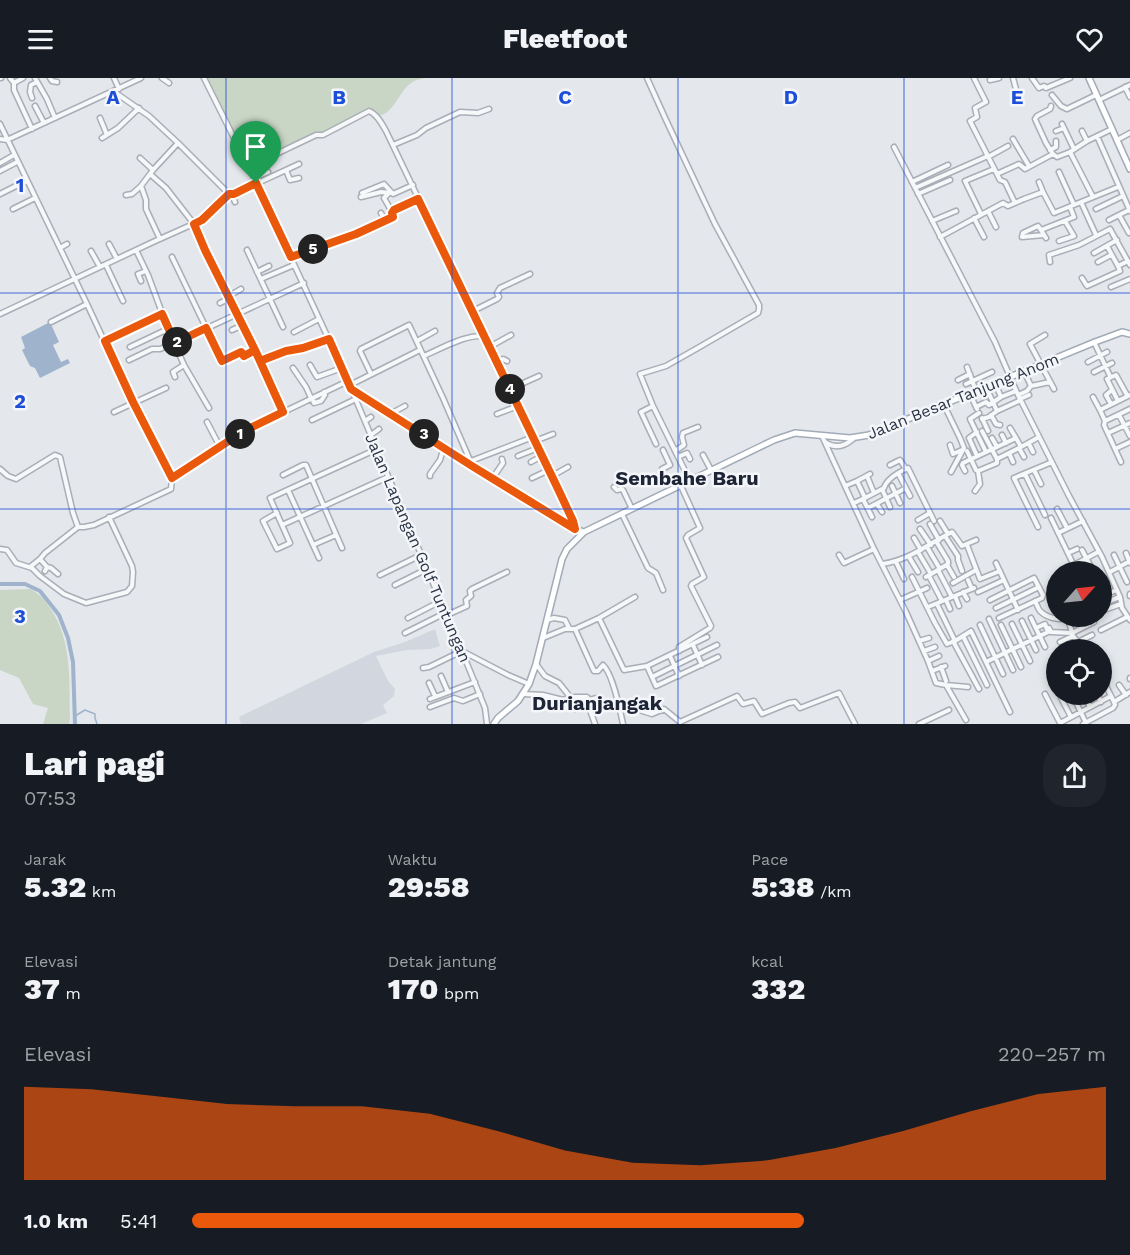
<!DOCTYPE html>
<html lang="id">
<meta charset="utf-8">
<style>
:root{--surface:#171b24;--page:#20242c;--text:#f1f3f6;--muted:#9ea1a6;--accent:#ea580c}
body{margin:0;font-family:"Work Sans",sans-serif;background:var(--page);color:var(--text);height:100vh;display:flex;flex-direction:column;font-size:22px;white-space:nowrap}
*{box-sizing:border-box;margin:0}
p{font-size:20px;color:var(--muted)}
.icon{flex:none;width:33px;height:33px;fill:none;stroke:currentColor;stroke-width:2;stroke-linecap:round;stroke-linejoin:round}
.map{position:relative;height:646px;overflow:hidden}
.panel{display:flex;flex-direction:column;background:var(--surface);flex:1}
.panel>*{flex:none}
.needle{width:39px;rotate:63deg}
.tools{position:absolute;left:1046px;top:483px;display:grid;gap:12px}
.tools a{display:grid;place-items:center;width:66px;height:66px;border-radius:50%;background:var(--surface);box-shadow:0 3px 9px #0003;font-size:30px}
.pin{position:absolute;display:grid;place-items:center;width:51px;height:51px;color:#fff;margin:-62px -26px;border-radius:50% 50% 50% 0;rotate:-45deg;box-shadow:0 0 6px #0007}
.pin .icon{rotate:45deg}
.km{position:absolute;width:30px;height:30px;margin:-15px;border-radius:50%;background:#222;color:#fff;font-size:16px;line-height:30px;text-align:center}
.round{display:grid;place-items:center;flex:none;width:63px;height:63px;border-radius:24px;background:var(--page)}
.summary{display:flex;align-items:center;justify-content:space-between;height:102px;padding:0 24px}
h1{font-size:33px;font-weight:800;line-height:45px}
.stats{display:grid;grid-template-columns:repeat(3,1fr);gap:9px;height:102px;padding:6px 24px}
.stats div{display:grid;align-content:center}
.stats b{font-size:30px;font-weight:800}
.stats small{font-size:16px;font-weight:400}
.stats p{font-size:16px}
.chart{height:168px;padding:12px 24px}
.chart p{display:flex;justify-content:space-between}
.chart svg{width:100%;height:108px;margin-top:6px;fill:var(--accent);opacity:.7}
ul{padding:0 24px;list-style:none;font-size:20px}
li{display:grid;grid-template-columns:96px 72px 1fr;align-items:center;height:45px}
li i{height:15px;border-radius:8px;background:var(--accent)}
header{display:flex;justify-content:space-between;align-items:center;height:78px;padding:0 24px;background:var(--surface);font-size:27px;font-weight:800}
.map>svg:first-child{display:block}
.built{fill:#d2d6de}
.green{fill:#c9d6c5}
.water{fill:#9fb4cc}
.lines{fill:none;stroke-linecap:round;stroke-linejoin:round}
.stream{stroke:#9fb4cc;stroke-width:1.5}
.river{stroke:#9fb4cc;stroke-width:4}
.minor-casing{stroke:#a9aeb7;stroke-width:7}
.major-casing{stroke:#a3abb8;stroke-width:8}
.minor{stroke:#f7f8fa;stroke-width:4}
.major{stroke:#fff;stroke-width:5}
.route-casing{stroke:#fff;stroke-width:12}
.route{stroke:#ea580c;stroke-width:8}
.grid{fill:none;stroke:#1d4ed8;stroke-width:1.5;stroke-opacity:0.55}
.labels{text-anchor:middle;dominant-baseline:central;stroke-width:5;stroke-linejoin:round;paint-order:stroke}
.street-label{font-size:16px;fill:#2b3445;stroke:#f4f6f9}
.quarter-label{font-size:20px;font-weight:bold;fill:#1d2536;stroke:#f4f6f9}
.grid-label{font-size:20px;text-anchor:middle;font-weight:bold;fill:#1d4ed8;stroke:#f4f6f9;stroke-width:5;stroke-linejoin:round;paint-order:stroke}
</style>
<header><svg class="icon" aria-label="menu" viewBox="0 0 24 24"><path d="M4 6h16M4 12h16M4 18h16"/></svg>Fleetfoot<svg class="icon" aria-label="heart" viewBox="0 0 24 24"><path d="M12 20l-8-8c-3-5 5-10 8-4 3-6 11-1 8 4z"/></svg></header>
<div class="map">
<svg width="1130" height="646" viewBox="0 0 1130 646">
<rect width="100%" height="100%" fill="#e4e7ec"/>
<path class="built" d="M435,551L440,568L431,571L407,572L376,578L388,603L395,611L394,618L383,627L387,635L361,646H241L239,639L374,574L405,564Z"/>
<path class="green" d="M207,0H425C420,1 415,2 411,5C398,14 394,37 377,38L372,32H369L324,55H317L257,85L246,83Z
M31,511C36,515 42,518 45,523C73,558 69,599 70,640L69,646H43L48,630L33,626L19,600L0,592V512Z"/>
<path class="water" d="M50,244L59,264L53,267L61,284L68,281L70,285L40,300L35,290L30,288L22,272L25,270L21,259Z"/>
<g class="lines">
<path class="stream" d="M75,638L85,632L95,636V640L97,646"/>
<path class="river" d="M0,506H25L40,513L59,537L68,560L73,584L75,646"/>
<defs>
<path id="minor" d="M0,0H1
M10,0L14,5V12L32,51
M35,0L47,21L55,40
M50,0L52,3L57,4
M114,0L119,11
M162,0L169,5
M204,0L254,100L348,303L468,588L485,630L487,646
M647,0L666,42L715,146L759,227V231L758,235L696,271L666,288L640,296L653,328L690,403
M974,0L986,24L975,30L977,39L970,43L1000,102L1005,104L1015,125
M1013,0L1016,11
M1032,0L1039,10L1044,8L1046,10L1070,0
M990,2L999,0
M14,5L23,0
M1125,9L1130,19
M113,13L149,38L178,65L229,116L236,115L299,86
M1052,17L1061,28L1067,31L1096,17
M32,20L30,14L31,7L37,4
M1099,22L1130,7
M35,28L44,45
M1051,28L1050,31L1037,38L1035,41L1046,65L1053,76
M100,40L107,57
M0,46L87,226L133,325L172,400L171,411L94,447L84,449H78L73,435L60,379L55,377L16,401L8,398L0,391
M1062,46L1074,71
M1056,53L1064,50
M1082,53L1087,63
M1097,58L1130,133
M102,60L118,50L139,30
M0,61L7,62L141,0
M1013,61L1029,88
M1117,62L1130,55
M393,67L417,57L426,50L460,34L478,35L489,31
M894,69L995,264L1018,317L1069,418L1102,479L1120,519L1122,530L1130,542
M1050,72L1056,69V63
M1070,74L1093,119
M988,79L1008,68
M140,80L153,92
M0,85L14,77
M249,89L316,57H323L369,33C377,36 382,46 386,53L559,413L573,443L575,451
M286,92L290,102L299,100
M0,93L17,84
M1059,94L1074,127
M150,96L166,110L194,146L205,172L255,272L283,334
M997,96L1019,86L1025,91L1053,76L1057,79L1070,74L1087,63L1112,51
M254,100L268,94
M912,104L948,87
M1039,104L1043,114
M915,110L988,78
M362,115L384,106L393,116L413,107
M0,116L26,103
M388,116L384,120L392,134
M918,116L950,102
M126,117L132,116L141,108
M232,117L235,124
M361,119L381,114L390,115
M1081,124L1096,157
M13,131L35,120
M1096,131L1123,118
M988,133L996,149
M381,135L385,143
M981,136L965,103L994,91
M1119,137L1129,155
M974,140L984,159
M1109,142L1129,132
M932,143L956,133
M940,159L1003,125L1008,128L1024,121L1043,114L1054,135L1118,109
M1022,159L1023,155L1038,148L1041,152
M1022,159L1044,157
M1046,160L1041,152L1074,139L1070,129
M160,161L146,131V122L141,108L153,92L178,65
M1059,163L1074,158L1065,143
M109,166L117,181
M1107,168L1118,188L1128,183
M60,170L67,166
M136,172L148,197L168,251L184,287L209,330
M247,172L283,249
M91,173L100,189
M1094,175L1117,162
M172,179L222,283H223L241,274L245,278L255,272
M291,179L356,156L393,139L392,135L394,132L418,121
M1050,184L1049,177L1079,167L1110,151L1130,187
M1098,184L1111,177
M106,187L123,223
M257,194L269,188
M1082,200L1087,208L1120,193L1118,188
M261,201L294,187
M141,203L138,196L146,193
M1111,209L1130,201
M229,218L241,211
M220,225L230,220
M473,233L497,221L499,219L497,215L500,210L530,196
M0,236L153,164L200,143L229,116
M51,244L87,226
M232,252L243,247
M294,254L319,241
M1045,257L1030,266L1054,311
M105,263L162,236
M417,263L435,253
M1094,264L1110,298
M130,269L168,251
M490,270L493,267L511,257
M424,278C438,272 470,254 484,259
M129,282L152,271H160L175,265L304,205
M260,283L286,273L303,270L329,261
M496,284L503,281L507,283
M1088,284L1107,274
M310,287L317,299L342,290
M967,289L976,313
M293,290L306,309L311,320
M1024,293L1031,308
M1094,294L1112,285
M371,296L360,273L361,271L409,247L443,320L472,387
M175,299L173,294L184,287
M958,302L970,296
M995,305L1001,319
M966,306L992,294
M350,307L420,272
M986,309L997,333
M352,311L492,401L562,443L584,454
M510,311L539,298
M970,316L977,331
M1018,317L1027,313L1031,308L1050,304
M1093,319L1100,332
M312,320L314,325L321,323L325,317L324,314
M1020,321L1029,317
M1118,323L1107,301L1116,297L1127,317
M1111,326L1106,317L1112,312
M944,327L960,360L964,370L951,394
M653,328L641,334L656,366
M976,329L986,324L989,327L1001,319L1016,313
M114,334L166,310
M979,335L970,341L986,374
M390,336L405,328
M497,336L518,328
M991,337L996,346L1000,347
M1119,337L1130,358
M982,340L988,353
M982,341L989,339L997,333L1021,322
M312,342L356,321
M365,343L371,339
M1105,343L1130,331
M207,344L220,369
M1010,350L1016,360
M982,353L997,381
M977,354L969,360L977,378
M1108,355L1130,345
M371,357L379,351
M1002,357L1006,365
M822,358L874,471L906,534L928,583L936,605L946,607L968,609
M992,360L997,369
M535,363L553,356
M825,364C835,371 844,369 853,361
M1029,366L1033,374
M950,367L953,376L962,372
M1019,370L1024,379
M1115,371L1130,364
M675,373L684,367L682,359L683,355L698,349
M967,373L976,392
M1009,375L1013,384
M703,377L711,392
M518,378L538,370
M678,379L687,375L690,381
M471,383L533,359
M531,384L542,378
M1121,384L1104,347L1105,343L1100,332L1130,317
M890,387L900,382L906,391
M1034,392L1041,406
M965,393L962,387L963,385L1016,360L1021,369L1039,359
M898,395L910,418
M663,396L662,391L670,387L663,372
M1025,396L1045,437
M283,397L303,387H306L342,470
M430,398V396L440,382L444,369
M552,398L568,389
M867,398L874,415
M172,400L244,353L348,303
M532,400L549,392
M492,401L503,385L502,381
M857,403L870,396
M845,408L857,403L865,420L854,425
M892,408L900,425
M614,409L617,412L621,411L623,412L632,431
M882,411L890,429
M288,412L319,480
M975,413L980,406L978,393L997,385V381L1021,369
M865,420L884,410C887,400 899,394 908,390L934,443
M863,421L872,439
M877,426L882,434
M868,430L906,410
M1057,431L1067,450
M277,435L263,443L277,471L290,465L270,420L377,371
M622,436L648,490L656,495L663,512
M1051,440L1077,494
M918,442L930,435
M940,443L948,456
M930,446L939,462
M282,447L388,399
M1038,449L1014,400L1052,384
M920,451L931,467
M1058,455L1083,443
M945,458L958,478V482L962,493
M914,460L921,472
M313,467L336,457
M967,467L980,501L1000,493
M927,469L940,491
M0,471L7,472L16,485L32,490L40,498L64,516L86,525L127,514L132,508L133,494L132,488L109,439
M1082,472L1091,489
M918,474L931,496
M1068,475L1077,471
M1126,475L1130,485
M839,477L844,485L874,471
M1114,477L1127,504
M909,479L918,494
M40,481L47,489L45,493
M896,484L904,501
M996,485L1018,532
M882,486C910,482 928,466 952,454L962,468L976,462
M947,487L954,499
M1074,487L1098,474
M30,489L40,481L45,475L78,449
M47,489L51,490L58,496
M938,492L951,517
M1110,494L1130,483
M380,497L421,477
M929,498L941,521
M912,499L935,545L947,566L955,563L971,553L1010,634
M926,499L948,486V483L936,463
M968,502L972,511
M953,505L976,492
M395,507L427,491
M963,514L967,521
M978,514L1004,502
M1130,516V518
M955,518L959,528
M1101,518L1117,512
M900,522L927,510
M946,522L950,531
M990,522L1034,500L1043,517L1042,520L999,540
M1035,523C1036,525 1039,532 1040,533C1049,542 1065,543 1076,538
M937,526L955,563
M1101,526L1120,519
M1053,528L1056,526
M928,529L974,510
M996,530L1039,509
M1101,533L1121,526
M447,537L467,528L466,522L471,518L470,513L472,511L507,494
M408,540L441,523
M599,540L624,592L647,588L707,559
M1031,540L1045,569
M989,541L1013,592
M1068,541L1073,558L1078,564L1092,557
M547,542L554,540L565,542L569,550
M1022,543L1036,572
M1012,546L1030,583
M980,547L1003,596
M1001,547L1021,589
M1049,550L1051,554L1072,555L1094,544
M575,551L594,593H598L603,587C613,596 620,632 623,646
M1101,552L1127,539
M405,555L445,535
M963,558L987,607
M543,560L565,551H575L599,540L635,519
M919,563L929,560
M953,563L979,611
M1060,564L1073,558
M693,567L702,587
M679,573V569L710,550L711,548L691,508L692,506L704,499L686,460L688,457L700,450L681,408
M924,573L935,569
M670,578L679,598
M928,583L939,578
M986,584L1048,554L1045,546L1036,550
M536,586L545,598L559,605L571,620L575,631
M647,588L656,608L718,579
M941,589L946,603
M423,590L429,589L462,573L508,597L529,606
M932,593L945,588
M441,598L448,614
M652,599L717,567
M1102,600L1114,624L1130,614
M1130,600V601
M429,605L435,618
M946,607L966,642
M1119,607L1126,617
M523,616L543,617L563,622L575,619H587L589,622L597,620L602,630L620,626L652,636L664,631L680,644L737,618L743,626L754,623L762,636L789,625L795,624L800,630L839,615L855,646
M1045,616L1060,645
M1059,616L1071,639
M1072,616L1086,645
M1084,616L1090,629
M1097,616L1101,624
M430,621L475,604
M589,622L592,630L590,632L595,646
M430,629L454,620L463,623L480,616
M919,646L949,632
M1061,646L1060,645L1111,618
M1083,646L1113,630L1115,627L1114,624"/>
<path id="major" d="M1089,0L1130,91
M494,646L498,640L518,623L529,606L536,586L562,481L567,471L584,454L774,362L795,355L850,360L869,357L1095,264L1122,254L1130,256"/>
</defs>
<use href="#minor" class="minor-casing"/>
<use href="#major" class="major-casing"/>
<use href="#minor" class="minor"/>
<use href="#major" class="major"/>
</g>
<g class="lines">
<defs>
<path id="route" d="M256,105L234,116H229L202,142L194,146L205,172L255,272L283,334L244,353L172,400L133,324L105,263L162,236L175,265L206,250L222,283L241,274L244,278L255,272L260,283L286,273L303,270L329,261L351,311L472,388L575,451L573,443L559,413L418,121L394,132L392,135L393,139L356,156L291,179L256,105"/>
</defs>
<use href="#route" class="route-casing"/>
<use href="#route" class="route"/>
</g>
<path class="grid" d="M226,0V646M452,0V646M678,0V646M904,0V646M0,215H1130M0,431H1130"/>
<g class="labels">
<g class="street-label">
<text transform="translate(963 318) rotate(-22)">Jalan Besar Tanjung Anom</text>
<text transform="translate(418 470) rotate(67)">Jalan Lapangan Golf Tuntungan</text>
</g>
<g class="quarter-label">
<text x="687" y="400">Sembahe Baru</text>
<text x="597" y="625">Durianjangak</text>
</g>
</g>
<g class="grid-label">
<text x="113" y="26">A</text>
<text x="339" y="26">B</text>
<text x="565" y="26">C</text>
<text x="791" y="26">D</text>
<text x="1017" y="26">E</text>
<text x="20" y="114">1</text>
<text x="20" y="330">2</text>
<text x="20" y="545">3</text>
</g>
</svg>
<div class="tools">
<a><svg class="needle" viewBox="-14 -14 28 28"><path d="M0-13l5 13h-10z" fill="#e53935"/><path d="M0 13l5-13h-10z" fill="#9ea1a6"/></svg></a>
<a><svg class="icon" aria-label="locate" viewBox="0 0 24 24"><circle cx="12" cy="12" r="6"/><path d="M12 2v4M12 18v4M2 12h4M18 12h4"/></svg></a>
</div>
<div class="pin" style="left:256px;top:105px;background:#1e9e55"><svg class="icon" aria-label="arrive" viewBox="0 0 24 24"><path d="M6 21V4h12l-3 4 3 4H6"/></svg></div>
<b class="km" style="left:240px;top:356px">1</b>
<b class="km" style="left:177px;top:264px">2</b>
<b class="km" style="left:424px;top:356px">3</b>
<b class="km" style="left:510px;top:311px">4</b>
<b class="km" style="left:313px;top:171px">5</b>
</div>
<section class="panel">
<div class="summary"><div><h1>Lari pagi</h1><p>07:53</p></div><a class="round"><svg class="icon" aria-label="share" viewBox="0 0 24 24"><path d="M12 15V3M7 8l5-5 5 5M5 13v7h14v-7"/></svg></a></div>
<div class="stats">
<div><p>Jarak</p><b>5.32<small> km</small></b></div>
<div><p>Waktu</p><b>29:58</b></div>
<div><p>Pace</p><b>5:38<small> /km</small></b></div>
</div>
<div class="stats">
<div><p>Elevasi</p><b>37<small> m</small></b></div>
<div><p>Detak jantung</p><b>170<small> bpm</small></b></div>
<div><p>kcal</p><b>332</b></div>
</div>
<div class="chart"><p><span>Elevasi</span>220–257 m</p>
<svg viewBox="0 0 160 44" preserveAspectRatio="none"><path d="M0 44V6L10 7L20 10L30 13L40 14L50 14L60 17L70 24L80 32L90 37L100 38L110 36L120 31L130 24L140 16L150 9L160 6V44z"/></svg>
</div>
<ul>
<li><b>1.0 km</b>5:41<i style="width:67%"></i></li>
</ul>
</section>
